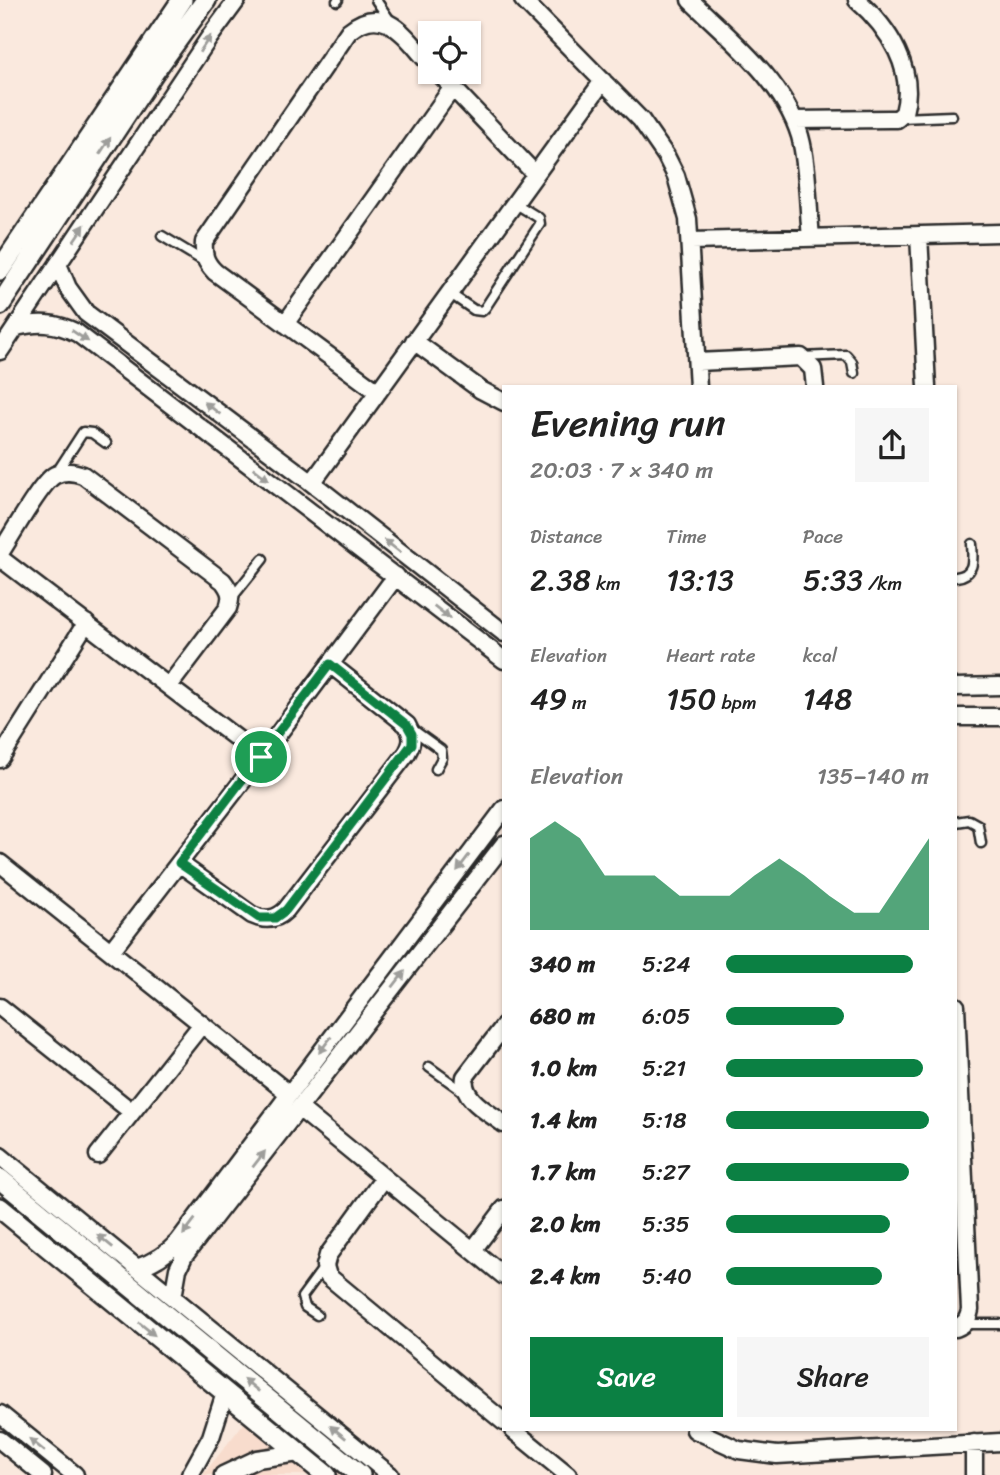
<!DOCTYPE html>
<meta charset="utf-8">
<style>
:root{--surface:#fff;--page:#f6f6f6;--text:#222;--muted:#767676;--accent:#0b8043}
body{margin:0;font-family:Sriracha,sans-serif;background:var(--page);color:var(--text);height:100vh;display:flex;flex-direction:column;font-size:26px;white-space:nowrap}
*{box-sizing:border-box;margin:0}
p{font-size:23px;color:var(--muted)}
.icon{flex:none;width:38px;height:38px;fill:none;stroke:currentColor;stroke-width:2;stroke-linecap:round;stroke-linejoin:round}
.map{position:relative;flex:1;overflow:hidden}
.drawer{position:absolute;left:502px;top:385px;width:455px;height:1046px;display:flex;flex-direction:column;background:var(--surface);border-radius:0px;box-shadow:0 2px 5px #0004}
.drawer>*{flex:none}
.controls{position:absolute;left:418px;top:21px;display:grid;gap:14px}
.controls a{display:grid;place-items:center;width:63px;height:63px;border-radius:0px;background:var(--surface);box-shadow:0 2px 5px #0004;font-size:35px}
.pin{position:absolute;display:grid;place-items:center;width:60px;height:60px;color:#fff;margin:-30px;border:4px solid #fff;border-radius:50%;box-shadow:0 2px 7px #0007}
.round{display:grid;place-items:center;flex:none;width:74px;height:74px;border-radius:0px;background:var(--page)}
.head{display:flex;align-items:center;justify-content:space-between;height:119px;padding:0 28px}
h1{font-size:38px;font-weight:600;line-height:52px}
.metrics{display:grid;grid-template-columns:repeat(3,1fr);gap:10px;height:119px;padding:7px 28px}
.metrics div{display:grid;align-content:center}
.metrics b{font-size:30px;font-weight:600}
.metrics small{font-size:19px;font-weight:400}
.metrics p{font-size:19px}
.chart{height:196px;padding:14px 28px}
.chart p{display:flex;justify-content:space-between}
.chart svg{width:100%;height:126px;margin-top:7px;fill:var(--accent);opacity:.7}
.primary-button{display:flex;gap:14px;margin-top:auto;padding:14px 28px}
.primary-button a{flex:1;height:80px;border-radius:0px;background:var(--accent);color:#fff;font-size:28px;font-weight:600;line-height:80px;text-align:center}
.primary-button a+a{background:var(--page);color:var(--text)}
ul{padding:0 28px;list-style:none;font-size:23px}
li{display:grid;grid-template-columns:112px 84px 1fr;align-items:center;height:52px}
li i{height:18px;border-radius:9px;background:var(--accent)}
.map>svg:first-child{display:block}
.built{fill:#f8dccd}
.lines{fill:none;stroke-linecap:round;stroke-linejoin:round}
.service-casing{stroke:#2b2b2b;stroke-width:13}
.minor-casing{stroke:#2b2b2b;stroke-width:21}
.tertiary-casing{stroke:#2b2b2b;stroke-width:24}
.service{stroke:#fdfcf7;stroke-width:8}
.minor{stroke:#fdfcf7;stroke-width:16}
.tertiary{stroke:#fdfcf7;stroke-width:19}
.oneway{fill:#9e9e9b}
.route-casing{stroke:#fff;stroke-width:14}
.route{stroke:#0b8043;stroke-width:9}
</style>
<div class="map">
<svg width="1000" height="1475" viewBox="0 0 1000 1475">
<rect width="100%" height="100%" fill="#fae9de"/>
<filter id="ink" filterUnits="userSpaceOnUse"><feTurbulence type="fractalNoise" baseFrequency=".0143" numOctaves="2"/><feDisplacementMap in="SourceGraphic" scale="14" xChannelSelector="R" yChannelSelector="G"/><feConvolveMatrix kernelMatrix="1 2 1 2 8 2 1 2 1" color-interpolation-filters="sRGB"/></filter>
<g filter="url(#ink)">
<path class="built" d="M258,1405L343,1475H203Z"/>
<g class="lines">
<defs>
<path id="service" d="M376,0L391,22
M337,1L338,0
M900,118L952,116
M162,236L205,262
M449,293L474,310L482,311L485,308L540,224L539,218L513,202
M801,357L846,355L852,362L854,373
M57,472L83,432L92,433L106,443
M956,577C975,575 973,560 972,544
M231,599L263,559
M412,729L441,750L442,758L436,769
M956,822L969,820L978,825L981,843
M429,1067L464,1092
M317,1315L305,1307L302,1297L324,1267
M963,1324H1000"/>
<path id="minor" d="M523,0L641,120L666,156L676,176L688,219L698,387
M690,0C731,40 783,80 800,136C808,164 808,208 811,238
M438,72L534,173
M795,120L889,119H897L904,113C916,70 889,28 857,0
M919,235L927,387
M691,241L1000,233
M58,264L68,288L86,313L312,483L504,633
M285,324L453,87
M16,327C38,322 55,322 77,333L504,660
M414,341L481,390L504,402
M0,351L209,38L237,0
M697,362L801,357L813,369L815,387
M378,392L215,272C205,262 203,255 204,242L349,31C385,1 407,39 430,64
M312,483L603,81
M0,553C11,537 41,482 55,475C65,470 74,472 83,475L223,581C231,591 232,597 228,608L169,686
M0,558L261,757
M956,687L1000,686
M956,717H1000
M0,759L86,623
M0,863L288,1093
M179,863L252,915C265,921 276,920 286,910L407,753C413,742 413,736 407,725L330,664
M111,951L261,757L396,576
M956,1006L970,1310C968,1320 965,1324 956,1328
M0,1007L132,1112
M504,1026L465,1077C461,1099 488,1112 504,1124
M299,1108L504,1276
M98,1155L202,1024
M0,1156L390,1475
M384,1178L328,1255L325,1266L328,1276L504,1422
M473,1250L504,1209
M137,1268C154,1262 166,1255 178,1242L504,809
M173,1297L178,1269L184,1256L504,844
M0,1414L75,1475
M513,1430L568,1475
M695,1430L739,1450L777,1455L1000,1442
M0,1440L43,1475
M190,1475L211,1437L225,1393
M223,1475L257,1459L299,1453
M974,1475V1443"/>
<path id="tertiary" d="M0,270L182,0
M0,305L154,72L206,0
M0,1179L360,1475
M0,1208L326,1475"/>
</defs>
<use href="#service" class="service-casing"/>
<use href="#minor" class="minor-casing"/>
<use href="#tertiary" class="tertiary-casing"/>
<use href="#service" class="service"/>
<use href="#minor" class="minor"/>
<use href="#tertiary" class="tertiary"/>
</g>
<defs><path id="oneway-solid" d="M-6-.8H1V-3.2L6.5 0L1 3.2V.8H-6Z" transform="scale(1.75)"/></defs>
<g class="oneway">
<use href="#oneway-solid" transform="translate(205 44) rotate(-56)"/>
<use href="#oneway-solid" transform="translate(105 146) rotate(-57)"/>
<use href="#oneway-solid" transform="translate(79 233) rotate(-56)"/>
<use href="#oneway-solid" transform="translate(80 336) rotate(34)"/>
<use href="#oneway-solid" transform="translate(212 408) rotate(-143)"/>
<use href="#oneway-solid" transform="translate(261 474) rotate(38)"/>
<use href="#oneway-solid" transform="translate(392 546) rotate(-142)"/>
<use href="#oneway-solid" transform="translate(442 612) rotate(38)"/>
<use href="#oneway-solid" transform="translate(463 863) rotate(127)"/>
<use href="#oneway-solid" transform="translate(399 979) rotate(-52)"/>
<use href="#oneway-solid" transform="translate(325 1045) rotate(127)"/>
<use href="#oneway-solid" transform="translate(259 1159) rotate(-52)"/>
<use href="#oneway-solid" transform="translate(189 1227) rotate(127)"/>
<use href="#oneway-solid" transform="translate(105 1241) rotate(-141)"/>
<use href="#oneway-solid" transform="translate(147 1329) rotate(39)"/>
<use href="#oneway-solid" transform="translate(251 1385) rotate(-141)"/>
<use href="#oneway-solid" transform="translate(338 1432) rotate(-141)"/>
<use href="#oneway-solid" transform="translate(37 1445) rotate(-141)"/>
</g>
</g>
<g class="lines" filter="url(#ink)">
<defs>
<path id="route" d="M330,664L407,725L412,734V744L286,910L275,918H259L179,863Z"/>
</defs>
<use href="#route" class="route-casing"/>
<use href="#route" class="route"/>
</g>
</svg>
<div class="controls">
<a><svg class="icon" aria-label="locate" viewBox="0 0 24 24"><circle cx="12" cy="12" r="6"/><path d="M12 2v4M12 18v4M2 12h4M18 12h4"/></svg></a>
</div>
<div class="pin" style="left:261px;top:757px;background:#1e9e55"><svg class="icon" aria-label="arrive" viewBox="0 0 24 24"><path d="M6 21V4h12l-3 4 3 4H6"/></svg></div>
<section class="drawer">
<div class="head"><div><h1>Evening run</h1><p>20:03 · 7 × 340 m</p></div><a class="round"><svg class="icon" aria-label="share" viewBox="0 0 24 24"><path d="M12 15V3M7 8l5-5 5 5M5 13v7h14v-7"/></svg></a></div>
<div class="metrics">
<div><p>Distance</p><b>2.38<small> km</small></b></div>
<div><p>Time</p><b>13:13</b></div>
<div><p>Pace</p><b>5:33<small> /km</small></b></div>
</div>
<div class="metrics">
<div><p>Elevation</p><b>49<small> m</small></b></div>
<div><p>Heart rate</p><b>150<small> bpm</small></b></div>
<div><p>kcal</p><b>148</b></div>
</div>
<div class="chart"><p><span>Elevation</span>135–140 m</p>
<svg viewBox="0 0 160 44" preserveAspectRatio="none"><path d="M0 44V12L10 6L20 12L30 25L40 25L50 25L60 32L70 32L80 32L90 25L100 19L110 25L120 32L130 38L140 38L150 25L160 12V44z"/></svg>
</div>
<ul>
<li><b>340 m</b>5:24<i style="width:92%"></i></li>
<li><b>680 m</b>6:05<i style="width:58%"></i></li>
<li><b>1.0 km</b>5:21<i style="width:97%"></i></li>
<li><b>1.4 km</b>5:18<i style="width:100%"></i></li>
<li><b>1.7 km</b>5:27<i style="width:90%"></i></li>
<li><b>2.0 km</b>5:35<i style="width:81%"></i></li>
<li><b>2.4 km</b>5:40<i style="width:77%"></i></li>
</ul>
<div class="primary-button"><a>Save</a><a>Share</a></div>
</section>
</div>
